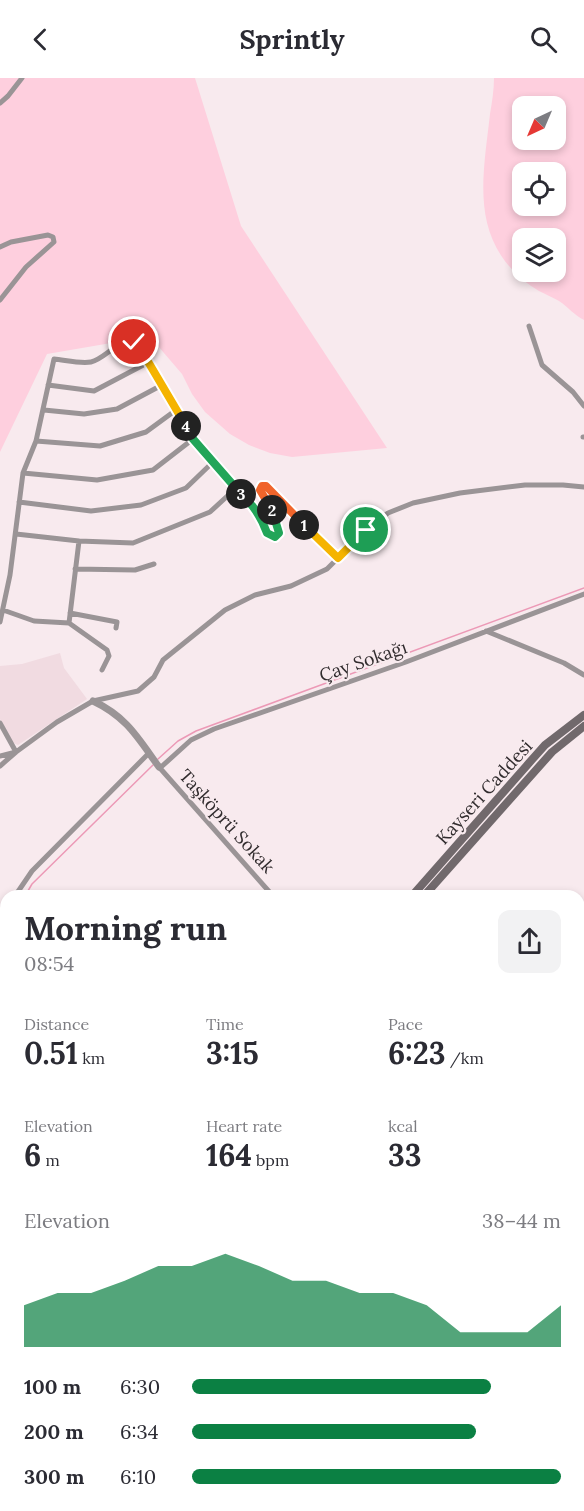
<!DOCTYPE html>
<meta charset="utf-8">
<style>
:root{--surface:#fff;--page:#f2f2f3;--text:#2b2b33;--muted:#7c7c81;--accent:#0b8043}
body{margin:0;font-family:Lora,serif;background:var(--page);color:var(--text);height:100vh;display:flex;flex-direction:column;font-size:22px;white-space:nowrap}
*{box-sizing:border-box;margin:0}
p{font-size:20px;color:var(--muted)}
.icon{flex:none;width:33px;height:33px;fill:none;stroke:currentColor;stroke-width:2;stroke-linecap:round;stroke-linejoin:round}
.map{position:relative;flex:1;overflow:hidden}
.side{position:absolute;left:0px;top:812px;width:585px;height:622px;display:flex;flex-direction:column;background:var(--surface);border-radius:18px 18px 0 0;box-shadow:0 3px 9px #0003}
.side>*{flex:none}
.needle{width:39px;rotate:224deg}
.buttons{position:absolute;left:512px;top:18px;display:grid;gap:12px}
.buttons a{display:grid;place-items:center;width:54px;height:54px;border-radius:12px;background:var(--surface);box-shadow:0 3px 9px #0003;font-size:30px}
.pin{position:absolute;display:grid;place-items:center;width:51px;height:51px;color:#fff;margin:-26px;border:3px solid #fff;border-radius:50%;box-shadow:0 2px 6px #0007}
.km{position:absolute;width:30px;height:30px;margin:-15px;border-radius:50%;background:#222;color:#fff;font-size:16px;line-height:30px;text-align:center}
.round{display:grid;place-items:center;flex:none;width:63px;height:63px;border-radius:12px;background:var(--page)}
.head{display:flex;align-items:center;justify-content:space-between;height:102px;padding:0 24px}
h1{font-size:33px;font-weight:800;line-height:45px}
.stats{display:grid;grid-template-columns:repeat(3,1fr);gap:9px;height:102px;padding:6px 24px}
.stats div{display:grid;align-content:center}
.stats b{font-size:30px;font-weight:800}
.stats small{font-size:16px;font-weight:400}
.stats p{font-size:16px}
.chart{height:168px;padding:12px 24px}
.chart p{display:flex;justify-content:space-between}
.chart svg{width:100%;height:108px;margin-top:6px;fill:var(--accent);opacity:.7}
ul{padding:0 24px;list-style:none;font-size:20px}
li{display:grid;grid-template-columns:96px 72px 1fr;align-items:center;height:45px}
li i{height:15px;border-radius:8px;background:var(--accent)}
header{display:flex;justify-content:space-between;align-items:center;height:78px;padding:0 24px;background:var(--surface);font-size:27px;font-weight:800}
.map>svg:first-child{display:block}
.built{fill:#f1dbe1}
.green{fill:#fecfde;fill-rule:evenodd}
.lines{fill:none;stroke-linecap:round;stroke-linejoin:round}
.stream{stroke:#ec99b6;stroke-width:1.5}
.minor{stroke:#9a9496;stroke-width:5}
.tertiary{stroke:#9a9496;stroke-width:7}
.secondary{stroke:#71696c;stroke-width:8}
.split-1-casing{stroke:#fff;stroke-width:12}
.split-2-casing{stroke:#fff;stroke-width:12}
.split-3-casing{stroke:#fff;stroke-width:12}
.split-4-casing{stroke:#fff;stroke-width:12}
.split-5-casing{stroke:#fff;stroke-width:12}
.split-1{stroke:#f5b400;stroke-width:8}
.split-2{stroke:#f0652b;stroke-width:8}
.split-3{stroke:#22a559;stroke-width:8}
.split-4{stroke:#22a559;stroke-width:8}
.split-5{stroke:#f5b400;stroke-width:8}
.labels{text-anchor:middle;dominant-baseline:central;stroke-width:4.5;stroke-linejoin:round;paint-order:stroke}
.street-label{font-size:18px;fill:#312c2e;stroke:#f8eaee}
</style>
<header><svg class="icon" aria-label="back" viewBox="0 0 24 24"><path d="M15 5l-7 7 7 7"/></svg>Sprintly<svg class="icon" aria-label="search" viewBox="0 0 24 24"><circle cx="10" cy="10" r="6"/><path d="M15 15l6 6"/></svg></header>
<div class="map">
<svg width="584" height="1433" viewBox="0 0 584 1433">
<rect width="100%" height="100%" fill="#f8eaee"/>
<path class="built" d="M60,575L64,590L87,621L18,667L11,664L0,641V588L22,586Z"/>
<path class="green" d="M0,0H195L241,148L387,370L292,379L270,375L249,367L230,356L205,334L192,316L182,296L134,240L117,264L47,276L0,374Z
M494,0H584V242C574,237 568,229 559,223C548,217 537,213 527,205C469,160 483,99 490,36C492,24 494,12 494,0ZM522,28H555V62H522ZM522,94H555V128H522ZM522,160H555V194H522Z
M579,1393L584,1396V1433H534L538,1428H579Z"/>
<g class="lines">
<path class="stream" d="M158,681L178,663L196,653L584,510
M25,818L32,806L153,687
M0,868L6,855"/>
<path class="minor" d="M0,25L8,18L22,0
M0,169L11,164L48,157L53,159L54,164L26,189L0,222
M529,248L542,287L573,314L584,328
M48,307L94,313L149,284
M44,332L84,336L117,331L162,307
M583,359H584
M36,363L100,368L146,354L176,332
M23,395L97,402L153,392L193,361
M19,424L91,433L141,427L186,410L213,384
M16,456L79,463L133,465L210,434L235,411
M75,491L135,492L154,486
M3,532L34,543L69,545L79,463
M70,535L117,544L116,550
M0,544L10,497L23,395L36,363L54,281C65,282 80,286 91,284C107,281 125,251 140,270L193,361L235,411L250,423L260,438L268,457L276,459L279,455L273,435L260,412L263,407L267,409L291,436L338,481
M69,545L107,572L109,578L102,592
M486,553L564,585L584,597
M0,645L16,674L0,678
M0,688L16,674L57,644L93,623L138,613L154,599L163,582L225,532L255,517L291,508L327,491L366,452L388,435L413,425L460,415L525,407H563L584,409
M159,689L273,818
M160,690L191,662L214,651L406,584L584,516
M15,818L32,793L149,675
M0,849L6,836
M579,1094L584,1098
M0,1173L6,1170
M0,1187L6,1191
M579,1197L584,1193
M579,1238L584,1234
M0,1268L6,1272
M579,1333L584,1337
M406,1428L409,1433
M457,1428L458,1433"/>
<path class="tertiary" d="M93,623C127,639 138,660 159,689
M579,1020L584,1014
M579,1368L584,1363
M523,1433L527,1428"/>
<path class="secondary" d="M412,818L529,685L545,667L584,637
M424,818L552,674L584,648
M0,1107L6,1104
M0,1117L6,1113
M274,1433L277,1428"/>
</g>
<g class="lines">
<defs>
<path id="split-1" d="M304,447L338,480L366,452"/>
<path id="split-2" d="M272,432L260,412L262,408H266L304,447"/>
<path id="split-3" d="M241,416C254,427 261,439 267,455L275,459L279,455L272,432"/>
<path id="split-4" d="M186,348L193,361L241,416"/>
<path id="split-5" d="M134,264L140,270L186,348"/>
</defs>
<use href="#split-1" class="split-1-casing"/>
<use href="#split-2" class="split-2-casing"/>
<use href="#split-3" class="split-3-casing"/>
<use href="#split-4" class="split-4-casing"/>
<use href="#split-5" class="split-5-casing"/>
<use href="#split-1" class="split-1"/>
<use href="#split-2" class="split-2"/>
<use href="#split-3" class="split-3"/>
<use href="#split-4" class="split-4"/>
<use href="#split-5" class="split-5"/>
</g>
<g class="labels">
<g class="street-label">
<text transform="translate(363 583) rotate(-19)">Çay Sokağı</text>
<text transform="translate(484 714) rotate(-48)">Kayseri Caddesi</text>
<text transform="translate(227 743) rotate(48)">Taşköprü Sokak</text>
</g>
</g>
</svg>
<div class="buttons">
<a><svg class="needle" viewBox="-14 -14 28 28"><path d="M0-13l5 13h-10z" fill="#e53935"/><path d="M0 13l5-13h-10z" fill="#7c7c81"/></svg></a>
<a><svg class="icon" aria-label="locate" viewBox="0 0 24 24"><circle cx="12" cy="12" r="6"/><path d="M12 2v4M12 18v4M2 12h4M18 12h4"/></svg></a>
<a><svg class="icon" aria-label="layers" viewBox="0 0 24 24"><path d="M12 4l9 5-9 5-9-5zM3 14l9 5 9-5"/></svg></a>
</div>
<div class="pin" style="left:366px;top:452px;background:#1e9e55"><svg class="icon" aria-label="arrive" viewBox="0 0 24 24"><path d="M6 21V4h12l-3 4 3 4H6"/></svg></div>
<div class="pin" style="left:134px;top:264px;background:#d93025"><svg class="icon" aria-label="check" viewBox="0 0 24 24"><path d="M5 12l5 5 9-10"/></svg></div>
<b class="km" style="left:304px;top:447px">1</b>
<b class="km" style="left:272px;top:432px">2</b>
<b class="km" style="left:241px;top:416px">3</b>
<b class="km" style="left:186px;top:348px">4</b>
<section class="side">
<div class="head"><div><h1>Morning run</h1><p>08:54</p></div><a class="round"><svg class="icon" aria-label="share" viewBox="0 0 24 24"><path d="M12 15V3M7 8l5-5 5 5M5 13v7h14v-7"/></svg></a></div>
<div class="stats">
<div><p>Distance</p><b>0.51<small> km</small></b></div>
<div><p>Time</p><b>3:15</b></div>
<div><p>Pace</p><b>6:23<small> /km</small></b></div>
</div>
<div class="stats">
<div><p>Elevation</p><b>6<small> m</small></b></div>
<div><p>Heart rate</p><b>164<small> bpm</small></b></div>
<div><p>kcal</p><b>33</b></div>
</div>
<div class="chart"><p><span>Elevation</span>38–44 m</p>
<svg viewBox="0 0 160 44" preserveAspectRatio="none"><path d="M0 44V27L10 22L20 22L30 17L40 11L50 11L60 6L70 11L80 17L90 17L100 22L110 22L120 27L130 38L140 38L150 38L160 27V44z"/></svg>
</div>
<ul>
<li><b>100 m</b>6:30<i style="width:81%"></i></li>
<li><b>200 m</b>6:34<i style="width:77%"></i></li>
<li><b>300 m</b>6:10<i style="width:100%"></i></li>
</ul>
</section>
</div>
